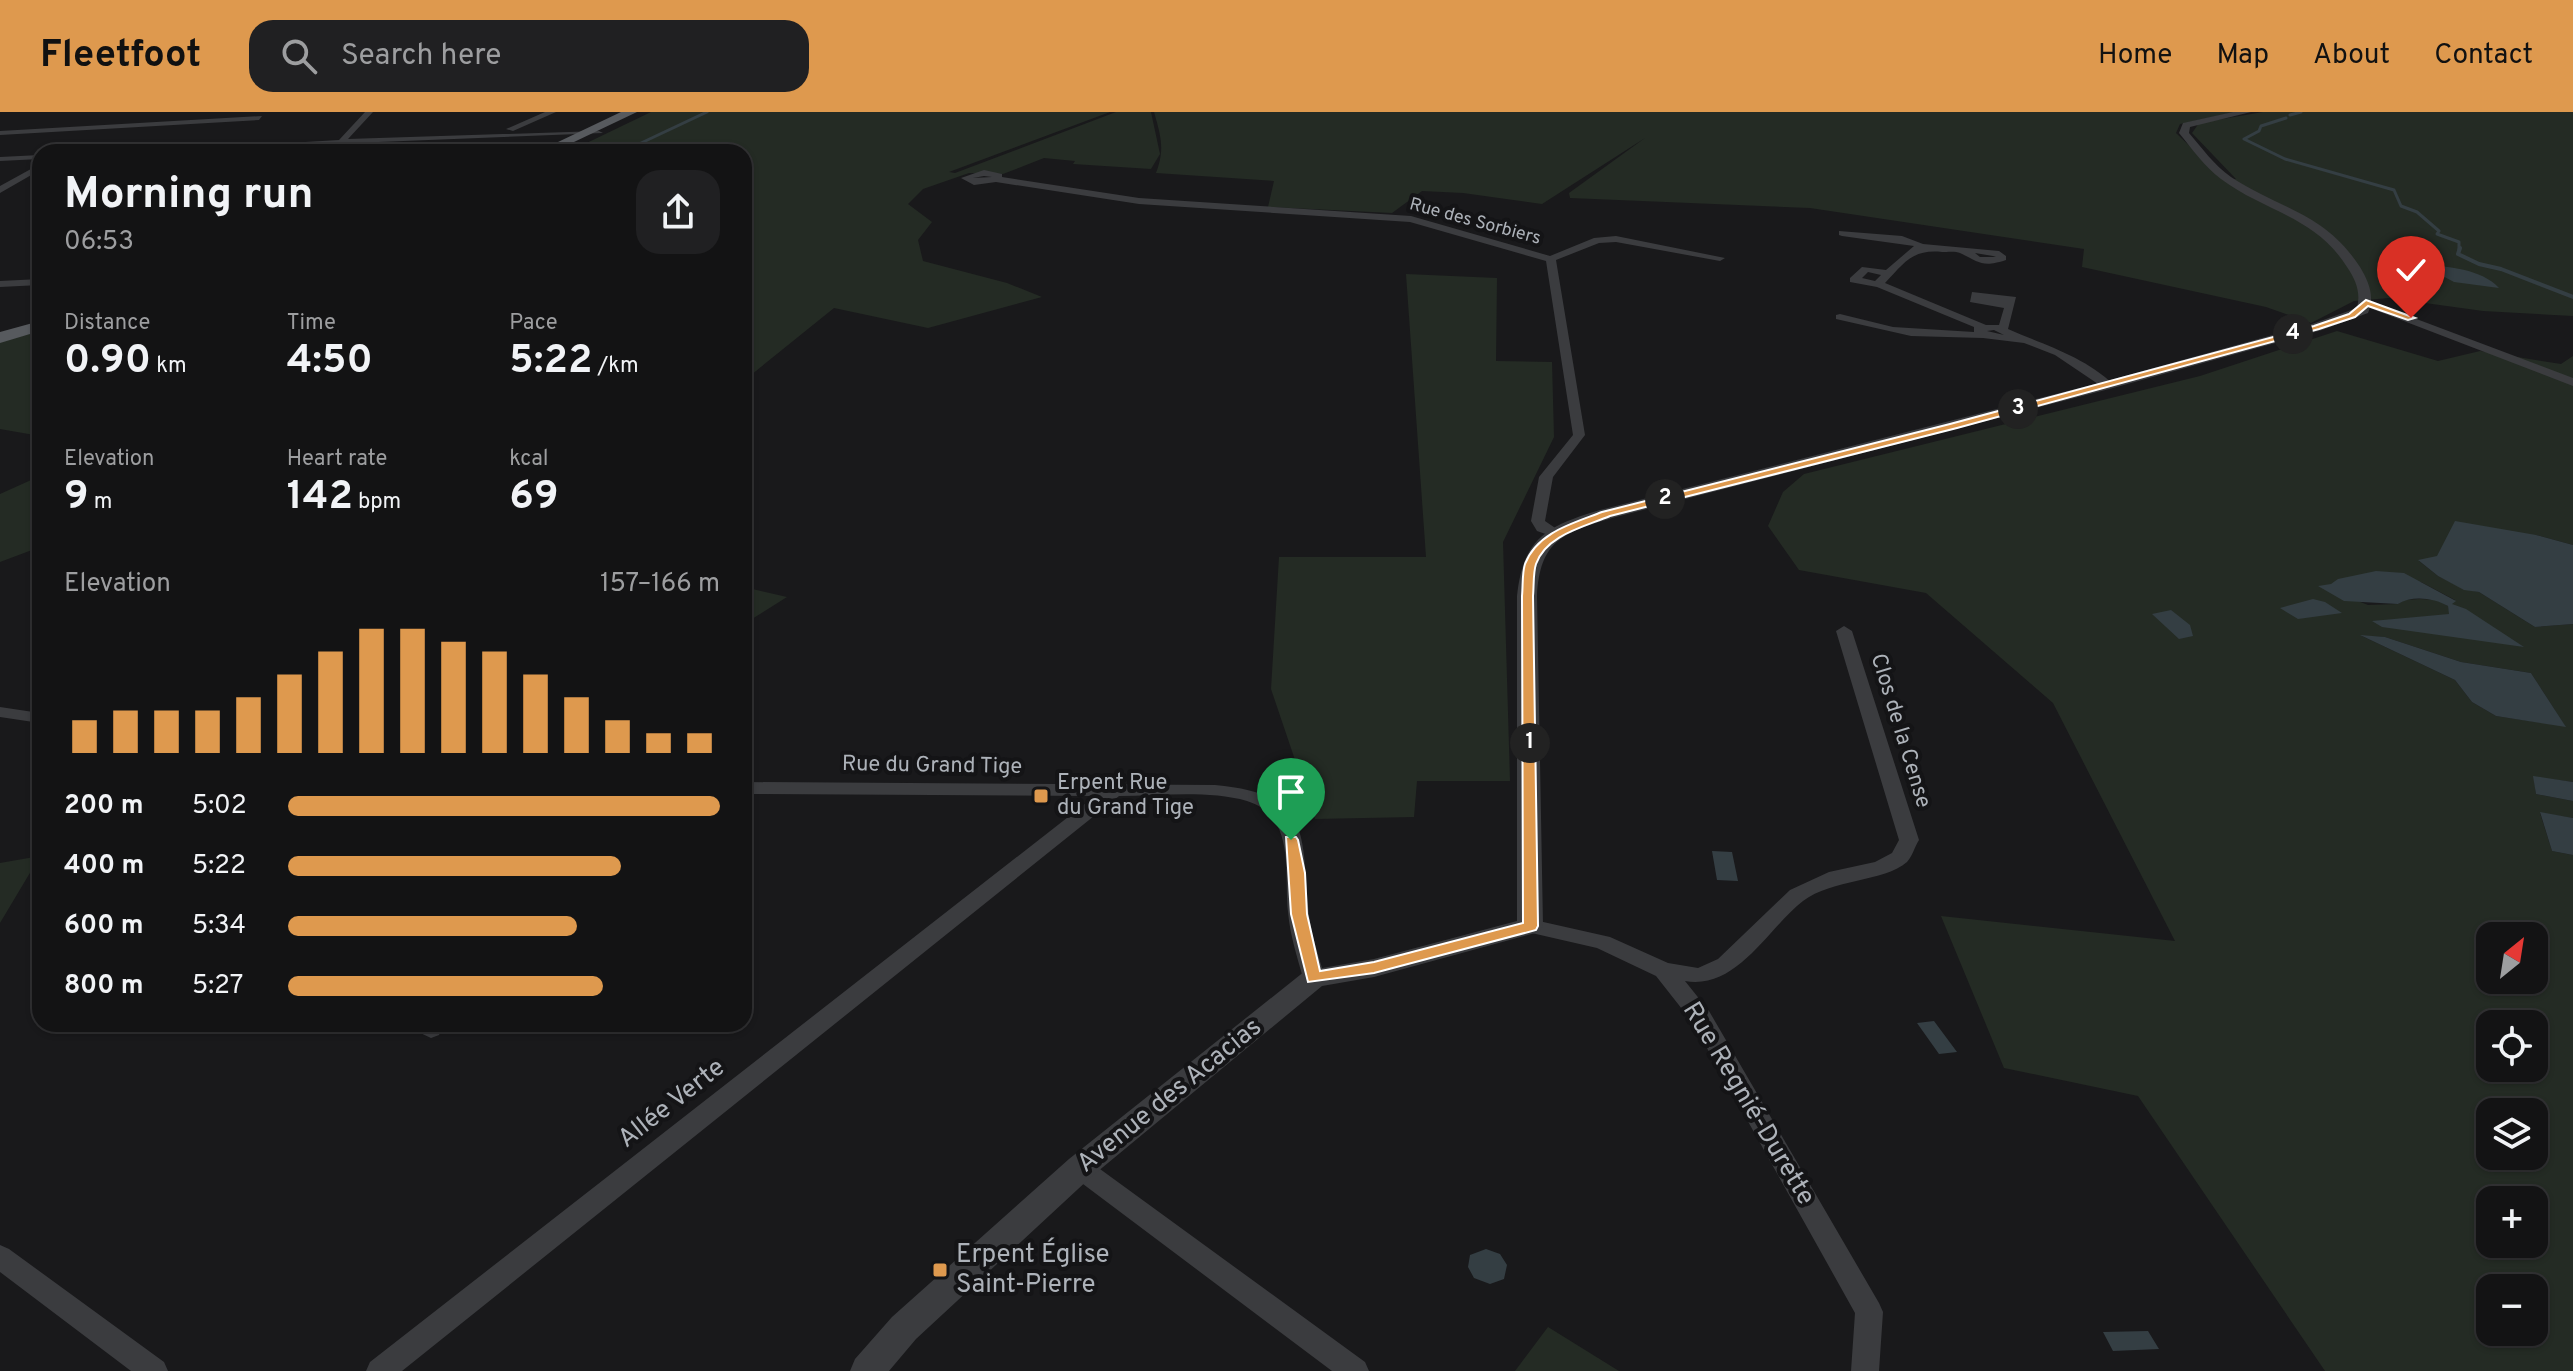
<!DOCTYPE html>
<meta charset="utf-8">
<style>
:root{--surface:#131314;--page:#202022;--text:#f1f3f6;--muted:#9d9ea0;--line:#323234;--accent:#de994e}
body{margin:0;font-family:Overpass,sans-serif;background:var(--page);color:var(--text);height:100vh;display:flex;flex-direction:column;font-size:30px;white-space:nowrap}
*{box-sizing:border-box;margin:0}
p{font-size:26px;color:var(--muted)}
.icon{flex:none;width:44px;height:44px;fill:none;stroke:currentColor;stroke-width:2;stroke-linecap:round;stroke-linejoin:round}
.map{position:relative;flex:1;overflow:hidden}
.side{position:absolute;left:32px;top:32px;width:720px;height:888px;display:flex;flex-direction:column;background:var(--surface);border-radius:24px;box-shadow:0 2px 6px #0004,0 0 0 2px var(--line)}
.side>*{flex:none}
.needle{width:52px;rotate:30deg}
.tools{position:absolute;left:2476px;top:810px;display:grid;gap:16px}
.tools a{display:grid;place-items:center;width:72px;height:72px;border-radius:16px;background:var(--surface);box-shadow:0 2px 6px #0004,0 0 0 2px var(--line);font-size:40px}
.pin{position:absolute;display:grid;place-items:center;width:68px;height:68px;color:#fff;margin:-82px -34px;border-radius:50% 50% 50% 0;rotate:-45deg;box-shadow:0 0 8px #0007}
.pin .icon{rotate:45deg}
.km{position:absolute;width:40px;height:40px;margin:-20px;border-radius:50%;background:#222;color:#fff;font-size:22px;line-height:40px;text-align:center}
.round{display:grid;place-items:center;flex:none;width:84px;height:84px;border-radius:24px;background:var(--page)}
.head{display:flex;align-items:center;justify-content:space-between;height:136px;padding:0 32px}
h1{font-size:44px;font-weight:700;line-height:60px}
.figures{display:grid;grid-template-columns:repeat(3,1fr);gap:12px;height:136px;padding:8px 32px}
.figures div{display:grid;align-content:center}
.figures b{font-size:40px;font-weight:700}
.figures small{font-size:22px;font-weight:400}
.figures p{font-size:22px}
.chart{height:224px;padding:16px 32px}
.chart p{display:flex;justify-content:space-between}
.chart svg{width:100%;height:144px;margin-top:8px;stroke:var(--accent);stroke-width:6}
ul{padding:0 32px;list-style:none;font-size:26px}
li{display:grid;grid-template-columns:128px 96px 1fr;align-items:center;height:60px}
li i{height:20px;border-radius:10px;background:var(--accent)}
header{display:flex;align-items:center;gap:48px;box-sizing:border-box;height:112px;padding:0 40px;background:var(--accent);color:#111}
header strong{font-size:38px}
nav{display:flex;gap:44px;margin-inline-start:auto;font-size:28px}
.search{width:560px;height:72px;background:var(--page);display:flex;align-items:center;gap:20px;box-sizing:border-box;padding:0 28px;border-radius:24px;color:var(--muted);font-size:30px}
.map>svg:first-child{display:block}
.green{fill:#242b24;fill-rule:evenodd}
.water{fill:#343e43}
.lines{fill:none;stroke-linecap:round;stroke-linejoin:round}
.stream-far1{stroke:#343e43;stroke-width:3}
.stream{stroke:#343e43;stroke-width:4}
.minor{fill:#3b3c3f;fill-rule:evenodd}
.tertiary{fill:#3b3c3f;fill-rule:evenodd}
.primary{fill:#575a5e;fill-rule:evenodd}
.route{fill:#de994e;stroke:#fff;stroke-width:2}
.poi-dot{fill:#de994e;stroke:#141416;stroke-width:3}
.labels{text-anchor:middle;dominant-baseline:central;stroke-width:8;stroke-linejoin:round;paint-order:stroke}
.far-street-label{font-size:18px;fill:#adb2b9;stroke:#141416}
.street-label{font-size:22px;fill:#adb2b9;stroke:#141416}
.poi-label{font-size:22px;fill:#adb2b9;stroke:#141416;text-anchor:start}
.near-street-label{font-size:26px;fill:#adb2b9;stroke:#141416}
.near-poi-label{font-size:26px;fill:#adb2b9;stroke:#141416;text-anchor:start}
</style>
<header>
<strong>Fleetfoot</strong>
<div class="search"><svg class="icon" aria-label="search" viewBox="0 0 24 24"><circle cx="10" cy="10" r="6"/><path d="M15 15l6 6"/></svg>Search here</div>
<nav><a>Home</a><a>Map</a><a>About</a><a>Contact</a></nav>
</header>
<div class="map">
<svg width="2573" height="1259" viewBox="0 0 2573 1259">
<rect width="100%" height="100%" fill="#19191b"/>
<path class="green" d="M651,0H1110L949,60L955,61L1116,0H1151L1160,42L1151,57L1073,52L1075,49L1044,46L1003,62L969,61L923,77L908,92L932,110L918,128L923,149L1007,171L1042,185L928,216L834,196L751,263H744V40H568Z
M1154,0H2235L2180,12L2176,21L2225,68L2236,67L2192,21L2199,11L2263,0H2573V204L2483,199L2389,186L2354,189L2311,211L2266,195L2082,155L2084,137L1810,96L1570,86L1569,81L1645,26L1542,92L1463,81L1422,79L1392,101L1268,95L1274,69L1156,61C1165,38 1161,24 1154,0Z
M1406,162L1497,166L1496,249L1552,250L1554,325L1503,430L1510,669H1417L1414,705L1315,707L1271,577L1279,445H1426Z
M40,219V324L0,317V230Z
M2337,219L2438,249L2480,239L2561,252L2573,244V433L2536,423L2419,449L2438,464L2464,477L2479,480L2535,515L2573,512V670L2534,665L2536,682L2573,689V706L2540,701L2552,739L2573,743V1259H2325L2138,984L2004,956L1941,804L2175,829L2053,591L1926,481L1799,458L1768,414L1783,380L1804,362L2200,264ZM2421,470L2455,488L2451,492L2522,535L2450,502L2448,494L2437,488L2420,487L2404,488L2398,492L2368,493L2320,474ZM2362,524L2385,525L2461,550L2531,561L2565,614L2496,604L2472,590L2455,568ZM2490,824H2534V868H2490ZM2490,912H2534V956H2490ZM2490,1000H2534V1044H2490ZM2490,1088H2534V1132H2490ZM2490,1176H2534V1220H2490Z
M40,364V435L0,450V382Z
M744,475L787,485L744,512Z
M40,744L0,811V751Z
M1548,1215L1619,1259H1515Z"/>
<path class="water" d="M2422,153C2447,154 2482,157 2499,176L2454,170Z
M2455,409L2536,423L2573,433V512L2535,515L2479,480L2464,478L2438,464L2418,448L2437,444Z
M2376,459L2404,461L2456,489L2452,492L2466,497L2524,535L2382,515L2372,509L2449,502L2448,494C2434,486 2412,483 2398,492L2344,489L2318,474L2331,472L2338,467Z
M2313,487L2325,490L2342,501L2298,507L2280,496Z
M2171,498L2190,513L2193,524L2179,527L2152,502Z
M2360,523L2385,525L2461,550L2531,561L2566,615L2496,604L2472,590L2455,568Z
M2533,664L2573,670V689L2536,682Z
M2540,700L2573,706V743L2552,739Z
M1712,739L1732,740L1738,769L1717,768Z
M1934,909L1957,940L1939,942L1917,911Z
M1486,1137L1500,1142L1507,1153L1504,1167L1490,1172L1474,1166L1468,1155L1470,1143Z
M2148,1219L2159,1237L2113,1239L2103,1220Z"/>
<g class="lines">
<path class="stream-far1" d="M2290,3L2301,0
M2286,6L2261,14L2259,19L2244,27L2285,47L2394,78L2401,94L2417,100L2439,119L2437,122L2459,130V138
M622,40L707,0"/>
<path class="stream" d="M2460,136L2458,142L2479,152L2501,157L2573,185"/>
<path class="minor" d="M365,0H373L348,27L599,19L603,21L131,40L339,28Z
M545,0H556L513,19L506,17Z
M262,4L259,8L0,23V19Z
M40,43V47L0,49V45Z
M40,52V58L0,81V74Z
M984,58L1002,62V65L1139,86L1411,104L1550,144L1594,126L1616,124L1725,146L1720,149L1616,130L1599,131L1556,148L1585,323L1553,365L1545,409L1564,422L1557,426L1537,419L1531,409L1539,365L1573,323L1546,149L1410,110L1139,92L996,70L974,73L961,66ZM984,64L992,65L973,66Z
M1839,119L1902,124L1923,132L1999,139L2006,144V148C1982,156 1979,150 1960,141C1956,139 1947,140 1942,140C1912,137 1904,151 1885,171L1986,213H1999L2004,196L1970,190L1972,180L2016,185L2008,217C2042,232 2084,244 2114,273L2104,276L2055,243L2024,231L1983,226L1911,224L1836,207V203L1840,202L1893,215L1974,220V215L1877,175L1850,170V166L1862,155L1886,158L1914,134L1842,124L1839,123ZM1975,141L1993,144L1996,145H1980ZM1868,160L1881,163L1875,169L1862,166ZM1994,218L2004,223L1987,219Z
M40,167V173L0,175V169Z
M2366,188L2573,266V274L2362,193L2361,191Z
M1844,514L1852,519L1919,728C1915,734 1912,745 1907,750C1884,770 1832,767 1803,789C1767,817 1737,878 1685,869L1709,899L1879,1191L1883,1200L1879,1259H1851L1855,1201L1693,911L1656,864L1597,836L1523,819L1519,814L1523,809L1530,807L1610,825L1668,851L1698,856L1718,847L1790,778L1829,760L1875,750L1892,741L1899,728L1836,519Z
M0,595L40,601V611L0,605Z
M744,670L1215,673C1308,682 1302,715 1308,794C1310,819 1318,842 1325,866L1322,872L1314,874L1306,872L1303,866C1297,844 1290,823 1288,800C1284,761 1296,704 1247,689C1208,678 1159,684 1119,684L402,1259H366L370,1250L1095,684L744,682Z
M411,912H440L442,917L439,923L431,926L414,918Z
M1080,1046L1089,1049L1365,1250L1369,1259H1332L1071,1063L1067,1056L1071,1049Z
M0,1133L9,1137L164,1250L168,1259H131L0,1160Z"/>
<path class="tertiary" d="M2233,0H2251L2190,15L2189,21C2202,36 2214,53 2231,65C2281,98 2324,100 2360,155C2369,170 2375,185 2368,201L2322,218L2113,276L1612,406C1562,421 1540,429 1537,484L1543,814L1539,820L1374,865L1322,874L1091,1065L916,1227L889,1259H850L855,1247L892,1205L1069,1047L1305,859L1374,847L1517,809V484C1523,426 1547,414 1600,398L2103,270L2312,212L2357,196C2361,181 2356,168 2347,155C2315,104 2265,100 2221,67C2205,55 2192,37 2179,21L2183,11Z"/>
<path class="primary" d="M621,0H637L553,40H537Z
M40,209V219L0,231V220Z"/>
</g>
<path class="route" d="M2366,188L2415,206L2408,208L2368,194L2355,205L2319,217L1957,316L1610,404C1584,415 1546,423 1536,452C1533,461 1534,474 1533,484L1538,814L1536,818L1374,861L1308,870L1291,802L1286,725H1296L1298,728L1305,761L1307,802L1320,859L1374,850L1523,811L1522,484C1523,474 1522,461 1525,452C1537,420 1574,411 1602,400L1950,312L2314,214L2349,202Z"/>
<g class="poi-dot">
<rect x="1033" y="676" width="16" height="16" rx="4"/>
<rect x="932" y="1150" width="16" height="16" rx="4"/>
</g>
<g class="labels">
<g class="far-street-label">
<text transform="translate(1475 110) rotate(15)">Rue des Sorbiers</text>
</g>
<g class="street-label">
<text transform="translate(1900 619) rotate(73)">Clos de la Cense</text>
<text transform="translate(932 654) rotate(1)">Rue du Grand Tige</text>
</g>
<g class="poi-label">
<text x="1057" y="671">Erpent Rue<tspan x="1057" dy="25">du Grand Tige</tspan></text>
</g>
<g class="near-street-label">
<text transform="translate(1170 984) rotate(-39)">Avenue des Acacias</text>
<text transform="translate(672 992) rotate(-38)">Allée Verte</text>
<text transform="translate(1748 992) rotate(59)">Rue Regnié-Durette</text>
</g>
<g class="near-poi-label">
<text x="956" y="1143">Erpent Église<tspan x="956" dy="30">Saint-Pierre</tspan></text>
</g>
</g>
</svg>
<div class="tools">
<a><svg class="needle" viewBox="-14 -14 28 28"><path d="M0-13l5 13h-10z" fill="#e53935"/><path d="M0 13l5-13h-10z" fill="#9d9ea0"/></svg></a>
<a><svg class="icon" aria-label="locate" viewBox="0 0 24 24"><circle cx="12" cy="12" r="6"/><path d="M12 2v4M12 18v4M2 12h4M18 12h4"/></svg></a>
<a><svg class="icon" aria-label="layers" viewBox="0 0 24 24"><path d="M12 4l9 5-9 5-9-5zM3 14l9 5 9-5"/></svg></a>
<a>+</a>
<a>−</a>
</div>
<div class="pin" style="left:1291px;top:728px;background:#1e9e55"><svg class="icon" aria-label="arrive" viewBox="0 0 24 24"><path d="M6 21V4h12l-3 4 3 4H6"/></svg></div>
<div class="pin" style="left:2411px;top:206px;background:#d93025"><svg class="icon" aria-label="check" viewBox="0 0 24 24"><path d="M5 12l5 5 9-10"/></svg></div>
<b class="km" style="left:1530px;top:631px">1</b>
<b class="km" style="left:1665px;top:387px">2</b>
<b class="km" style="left:2018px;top:297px">3</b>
<b class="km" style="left:2293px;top:222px">4</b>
<section class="side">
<div class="head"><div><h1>Morning run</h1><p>06:53</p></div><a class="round"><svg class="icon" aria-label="share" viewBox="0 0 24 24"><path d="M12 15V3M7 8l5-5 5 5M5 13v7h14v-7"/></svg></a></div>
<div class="figures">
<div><p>Distance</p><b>0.90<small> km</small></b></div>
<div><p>Time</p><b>4:50</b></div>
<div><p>Pace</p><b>5:22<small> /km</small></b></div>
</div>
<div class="figures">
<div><p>Elevation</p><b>9<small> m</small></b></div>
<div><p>Heart rate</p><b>142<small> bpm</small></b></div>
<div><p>kcal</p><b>69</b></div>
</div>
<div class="chart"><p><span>Elevation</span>157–166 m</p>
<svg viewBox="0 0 160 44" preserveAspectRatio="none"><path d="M5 44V34M15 44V31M25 44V31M35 44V31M45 44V27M55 44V20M65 44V13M75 44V6M85 44V6M95 44V10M105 44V13M115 44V20M125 44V27M135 44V34M145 44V38M155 44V38"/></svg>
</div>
<ul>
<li><b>200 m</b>5:02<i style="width:100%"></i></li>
<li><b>400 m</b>5:22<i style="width:77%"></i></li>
<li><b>600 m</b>5:34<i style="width:67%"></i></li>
<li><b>800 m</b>5:27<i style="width:73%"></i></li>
</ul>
</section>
</div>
